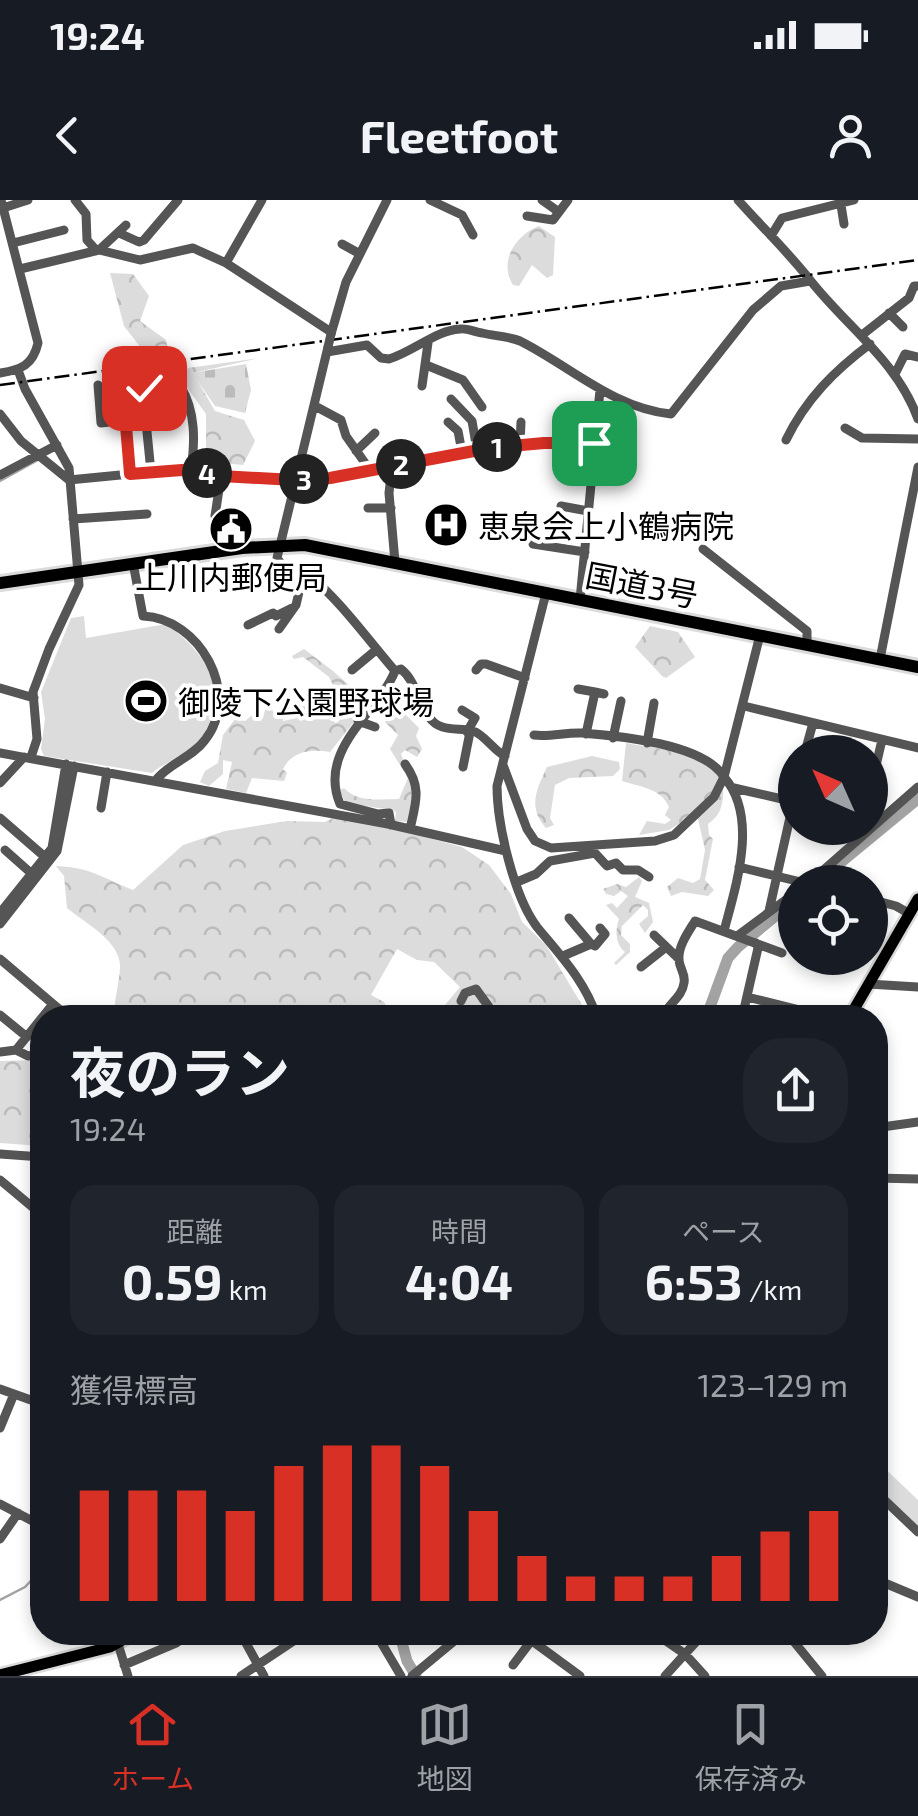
<!DOCTYPE html>
<html lang="ja">
<meta charset="utf-8">
<style>
:root{--surface:#171b24;--page:#20242c;--text:#f1f3f6;--muted:#9ea1a6;--line:#363941;--accent:#d93025}
body{margin:0;font-family:"Exo 2","Noto Sans JP",sans-serif;background:var(--page);color:var(--text);height:100vh;display:flex;flex-direction:column;font-size:38px;white-space:nowrap}
*{box-sizing:border-box;margin:0}
p{font-size:32px;color:var(--muted)}
.icon{flex:none;width:55px;height:55px;fill:none;stroke:currentColor;stroke-width:2;stroke-linecap:round;stroke-linejoin:round}
.map{position:relative;flex:1;overflow:hidden}
.sheet{position:absolute;left:30px;top:805px;width:858px;height:640px;display:flex;flex-direction:column;background:var(--surface);border-radius:40px;box-shadow:0 5px 15px #0003}
.sheet>*{flex:none}
.needle{width:65px;rotate:315deg}
.buttons{position:absolute;left:778px;top:535px;display:grid;gap:20px}
.buttons a{display:grid;place-items:center;width:110px;height:110px;border-radius:50%;background:var(--surface);box-shadow:0 5px 15px #0003;font-size:50px}
.pin{position:absolute;display:grid;place-items:center;width:85px;height:85px;color:#fff;margin:-42px;border-radius:20px;box-shadow:0 5px 15px #0006}
.km{position:absolute;width:50px;height:50px;margin:-25px;border-radius:50%;background:#222;color:#fff;font-size:28px;line-height:50px;text-align:center}
.round{display:grid;place-items:center;flex:none;width:105px;height:105px;border-radius:40px;background:var(--page)}
.overview{display:flex;align-items:center;justify-content:space-between;height:170px;padding:0 40px}
h1{font-size:55px;font-weight:700;line-height:75px}
.metrics{display:grid;grid-template-columns:repeat(3,1fr);gap:15px;height:170px;padding:10px 40px}
.metrics div{display:grid;align-content:center;border-radius:25px;background:var(--page);text-align:center}
.metrics b{font-size:50px;font-weight:700}
.metrics small{font-size:28px;font-weight:400}
.metrics p{font-size:28px}
.chart{height:280px;padding:20px 40px}
.chart p{display:flex;justify-content:space-between}
.chart svg{width:100%;height:180px;margin-top:10px;stroke:var(--accent);stroke-width:6}
.status{display:flex;justify-content:space-between;align-items:center;height:70px;padding:0 50px;background:var(--surface);direction:ltr}
.status svg{height:28px;fill:currentColor}
header{display:flex;justify-content:space-between;align-items:center;height:130px;padding:0 40px;background:var(--surface);font-size:45px;font-weight:700}
.tab-bar{display:flex;justify-content:space-around;align-items:center;height:140px;border-top:2px solid var(--line);background:var(--surface);font-size:28px;color:var(--muted)}
.tab-bar a{display:grid;justify-items:center;gap:5px}
.tab-bar .current{color:var(--accent)}
.map>svg:first-child{display:block}
.forest{fill:url(#forest-crowns)}
.cemetery{fill:url(#cemetery-stones)}
.park{fill:#dcdcdc}
.lines{fill:none;stroke-linecap:round;stroke-linejoin:round}
.stream{stroke:#a3a3a3;stroke-width:2.5}
.river{stroke:#a3a3a3;stroke-width:11}
.major-casing{stroke:#dbdbdb;stroke-width:16}
.highway-casing{stroke:#dbdbdb;stroke-width:18}
.minor{stroke:#555;stroke-width:9}
.major{stroke:#000;stroke-width:11}
.highway{stroke:#000;stroke-width:12}
.rail{stroke:#000;stroke-width:2.5;stroke-dasharray:15 5 2.5 5;stroke-linecap:butt}
.minor-bridge{stroke:#555;stroke-width:9}
.route-casing{stroke:#fff;stroke-width:20}
.route{stroke:#d93025;stroke-width:12}
.labels{text-anchor:middle;dominant-baseline:central;stroke-width:8;stroke-linejoin:round;paint-order:stroke}
.poi-label{font-size:32px;fill:#000;stroke:#fff;text-anchor:start}
.street-label{font-size:32px;fill:#000;stroke:#fff}
</style>
<div class="status"><b>19:24</b><svg viewBox="0 0 49 12"><path d="M0 12V9h3v3zM5 12V6h3v6zM10 12V3h3v9zM15 12V0h3v12zM26 1h20v11H26zM47 4h2v5h-2z"/></svg></div>
<header><svg class="icon" aria-label="back" viewBox="0 0 24 24"><path d="M15 5l-7 7 7 7"/></svg>Fleetfoot<svg class="icon" aria-label="person" viewBox="0 0 24 24"><circle cx="12" cy="8" r="4"/><path d="M4 21q1-7 8-7t8 7"/></svg></header>
<div class="map">
<svg width="918" height="1476" viewBox="0 0 918 1476">
<defs>
<pattern id="forest-crowns" width="20" height="18" patternUnits="userSpaceOnUse" patternTransform="scale(2.5)"><rect width="20" height="18" fill="#dcdcdc"/><path d="M2 6a3 3 0 1 1 6 0M12 15a3 3 0 1 1 6 0" fill="none" stroke="#bbb"/></pattern>
<pattern id="cemetery-stones" width="16" height="16" patternUnits="userSpaceOnUse" patternTransform="scale(2.5)"><rect width="16" height="16" fill="#dcdcdc"/><path d="M2 7V4a2 2 0 0 1 4 0v3zM10 15v-3a2 2 0 0 1 4 0v3z" fill="#bbb"/></pattern>
</defs>
<rect width="100%" height="100%" fill="#fff"/>
<path class="forest" d="M539,26L555,37L553,75L547,78L532,65L519,86L513,85C498,61 516,35 539,26Z
M110,73L133,74L149,96L140,121L166,140L168,150L148,157L124,126Z
M259,158L193,173L215,211L244,220L255,241L243,265L210,262L206,253V214L181,179L188,168Z
M650,426L678,432L695,457L666,478L662,476L635,447Z
M304,449L333,471L369,503L330,552C311,549 292,551 283,569L287,573L284,581L252,578L246,593L226,589L232,562L223,560V574L209,586L200,582L205,571L218,563L223,535L235,519L245,521L251,516L263,518L265,510L282,511L283,521L297,518V507L310,505L336,523L339,521L340,515L335,508L340,499L329,477L303,457L294,459L292,456Z
M397,506L419,528L416,536L422,549L417,557L405,550L401,554L416,593L408,622L395,621L396,612L392,610L345,603L340,590L344,588C358,603 380,599 399,599L408,578L390,549L398,535L385,522Z
M626,543C661,550 728,551 723,598C721,610 719,616 708,624L709,635L713,639L705,680L714,690L708,696L682,692L671,696L667,687L678,678L693,683L700,679L705,650L698,619L690,617L669,630L639,635L647,621L665,624L671,620L665,615L669,607C661,588 640,587 622,581Z
M592,556L619,562L620,569L613,576L569,578L555,585L550,618L554,625L546,628C527,607 537,589 547,567Z
M341,614L462,647L489,665L511,694L522,722L546,745L588,815L582,818L435,817L460,787L434,762L417,760L397,749L371,795L384,802L393,817H114C114,800 119,785 120,768C122,742 85,723 67,708L64,676L56,666C93,668 100,677 133,690L183,645L225,631L287,621L325,622Z
M639,677L642,681L635,697L649,703L653,722L645,733L639,724L648,716V710L643,705L622,726L621,735L630,744V752L616,765L614,763L625,752C615,744 615,731 619,719L606,705L612,703L617,708L628,696L621,691L614,696L606,694L603,689L617,684L626,687Z
M34,860L42,862V946L0,943V861Z"/>
<path class="cemetery" d="M246,164L251,190L245,213L215,206L192,173Z"/>
<path class="park" d="M84,416L86,438L166,424C209,454 241,505 192,549C179,559 163,563 152,573L44,556L41,549L45,519L41,492L71,418Z
M875,1259L918,1300V1330L875,1288Z"/>
<g class="lines">
<path class="stream" d="M0,281L38,260
M0,1400L25,1387L42,1369"/>
<path class="river" d="M817,682L918,599
M706,818L728,758L738,747L795,700
M399,1432L407,1461L416,1476"/>
<defs>
<path id="major" d="M849,818L918,699
M0,1475L110,1447L137,1432"/>
<path id="highway" d="M0,383L242,348L305,345L918,467"/>
</defs>
<use href="#major" class="major-casing"/>
<use href="#highway" class="highway-casing"/>
<path class="minor" d="M75,0L86,14L87,40L96,50
M430,0L462,15L473,35
M542,0L559,12
M738,0C762,27 788,52 810,80C847,127 897,161 918,219
M841,5L844,24
M3,8L28,0
M527,16L553,20L568,0
M119,33L139,42L144,40L178,0
M771,36L782,18L854,0
M13,43L64,30
M342,44L360,54
M99,50L126,25
M226,63L262,0
M20,69L99,50L140,60L193,48L226,63L331,132
M889,113L903,127
M331,134L346,82L387,0
M862,135L909,98L914,86H918
M328,147L277,358C285,372 297,370 310,377C334,393 374,447 395,471C378,513 317,549 340,604L378,614L389,613L391,625
M327,152L367,145L381,158L389,159C413,152 436,130 460,129C467,128 475,132 482,133C494,136 508,136 520,141C570,166 613,208 671,214L753,110L781,86L810,81
M426,165L463,180L482,207
M18,170L25,189L69,268L79,385L49,449L33,492L37,539L31,557
M0,173C21,170 33,165 38,143L1,0
M895,174L905,154L918,157
M98,185L101,223L126,220
M422,186L428,143
M181,187C196,212 195,242 191,271
M451,199L472,221L477,250
M315,206L341,220L346,236L370,270
M0,214L21,241L69,280L182,269L221,276L294,279L331,277L392,266L389,293L395,362
M448,222L458,231L462,252
M845,228L862,238L918,239
M786,240C806,199 834,171 870,144
M520,245L521,222
M497,247L501,261
M356,251L375,233
M392,266C459,250 525,243 594,243
M151,272L146,222L162,220
M130,274L125,214L143,212L144,187
M0,275L57,245
M561,306L588,311
M368,308H391
M215,316L221,276
M73,319L147,314
M533,344L585,352
M703,349L807,431V445
M133,363L143,416C199,418 242,493 205,540C192,558 169,563 156,580
M546,393L497,586C497,624 514,697 537,727C560,755 586,782 597,818
M580,400L600,190
M248,425L273,413L276,416L292,408
M279,429L296,405L303,375
M880,459L918,267
M352,470L376,450
M476,470L481,464H486L525,478
M395,471L401,469C416,481 418,502 429,517C440,533 458,527 473,531C484,534 494,551 505,556
M0,488L34,498
M578,489L595,492
M744,506L918,548
M462,510L475,518L467,532
M358,521L375,527
M586,534L595,492L604,494
M613,538L621,501
M647,543L654,503
M805,552L813,523
M0,553L388,624L506,651
M405,564C422,587 416,602 410,629
M503,565L527,629L535,641L551,648L655,641L674,635L714,597L724,577C704,544 620,536 582,533C566,532 551,537 534,535
M463,567L470,532
M0,583L24,557
M734,588L795,602
M870,591L882,540
M101,608L107,572
M0,618L45,657
M5,650L32,674
M739,667L801,682
M517,682L536,674L550,661L595,653L607,666L616,663L623,670H638L649,677
M810,682L918,587
M870,699L896,706L910,714
M769,711L795,595
M0,713L52,648L66,564
M569,718L591,744
M0,724L57,651L74,566
M724,731C736,685 759,617 724,577L760,435
M654,735L679,759
M737,736L795,693
M563,756L591,744L595,746L605,734L600,728
M0,759L53,804L16,850L0,852
M641,767L665,748
M868,784L918,787
M747,797L816,814L818,818
M461,801L465,793L476,789L489,807
M53,804L70,818
M0,815L27,837
M478,818L489,807L493,818
M601,818H623
M662,818C667,804 682,798 684,783C686,774 679,768 679,759C678,746 689,731 695,721L782,753
M742,818L758,748L756,743
M16,850L28,856L42,854
M875,928L918,922
M0,954L42,957
M875,978L918,979
M0,980L42,1015
M0,1189L42,1204
M0,1228L14,1194
M875,1291L918,1332
M0,1304L42,1326
M0,1339L18,1313
M875,1379L918,1397
M110,1432L118,1444L128,1476
M240,1432L264,1476
M375,1432L401,1476
M520,1432L580,1476
M653,1432L685,1454L705,1476
M786,1432L822,1476
M124,1465L176,1443L191,1432
M513,1465L531,1441
M241,1476L307,1432
M412,1476L465,1432
M665,1476L705,1432"/>
<use href="#major" class="major"/>
<use href="#highway" class="highway"/>
<path class="rail" d="M0,185L918,60"/>
<path class="minor-bridge" d="M328,147L331,134"/>
</g>
<g class="lines">
<defs>
<path id="route" d="M144,188L143,212L125,214L130,274L182,270L221,276L294,280L330,278L490,248L544,243H594"/>
</defs>
<use href="#route" class="route-casing"/>
<use href="#route" class="route"/>
</g>
<defs>
<symbol id="hospital-disc" viewBox="-11 -11 22 22"><circle r="9.5" fill="#000" stroke="#fff"/><path d="M-5-5h3v3.5h4V-5h3V5h-3V1.5h-4V5h-3Z" fill="#fff"/></symbol>
<symbol id="civic-disc" viewBox="-11 -11 22 22"><circle r="9.5" fill="#000" stroke="#fff"/><path d="M-.6-6.5H3V-4.5H.6V-3L4-1V1h2V6H-6V1h2V-1L-.6-3ZM-1.2 2.5V6h2.4V2.5Z" fill="#fff"/></symbol>
<symbol id="stadium-disc" viewBox="-11 -11 22 22"><circle r="9.5" fill="#000" stroke="#fff"/><path d="M0-5a6.5 5 0 1 0 0 10a6.5 5 0 1 0 0-10ZM-3.5-1.8h7v3.6h-7Z" fill="#fff"/></symbol>
</defs>
<g fill-rule="evenodd">
<use href="#hospital-disc" x="421" y="300" width="50" height="50"/>
<use href="#civic-disc" x="206" y="304" width="50" height="50"/>
<use href="#stadium-disc" x="121" y="476" width="50" height="50"/>
</g>
<g class="labels">
<g class="poi-label">
<text x="478" y="325">恵泉会上小鶴病院</text>
<text x="231" y="376" text-anchor="middle">上川内郵便局</text>
<text x="178" y="501">御陵下公園野球場</text>
</g>
<g class="street-label">
<text transform="translate(642 384) rotate(11)">国道3号</text>
</g>
</g>
</svg>
<div class="buttons">
<a><svg class="needle" viewBox="-14 -14 28 28"><path d="M0-13l5 13h-10z" fill="#e53935"/><path d="M0 13l5-13h-10z" fill="#9ea1a6"/></svg></a>
<a><svg class="icon" aria-label="locate" viewBox="0 0 24 24"><circle cx="12" cy="12" r="6"/><path d="M12 2v4M12 18v4M2 12h4M18 12h4"/></svg></a>
</div>
<div class="pin" style="left:594px;top:243px;background:#1e9e55"><svg class="icon" aria-label="arrive" viewBox="0 0 24 24"><path d="M6 21V4h12l-3 4 3 4H6"/></svg></div>
<div class="pin" style="left:144px;top:188px;background:#d93025"><svg class="icon" aria-label="check" viewBox="0 0 24 24"><path d="M5 12l5 5 9-10"/></svg></div>
<b class="km" style="left:497px;top:247px">1</b>
<b class="km" style="left:401px;top:264px">2</b>
<b class="km" style="left:304px;top:279px">3</b>
<b class="km" style="left:207px;top:273px">4</b>
<section class="sheet">
<div class="overview"><div><h1>夜のラン</h1><p>19:24</p></div><a class="round"><svg class="icon" aria-label="share" viewBox="0 0 24 24"><path d="M12 15V3M7 8l5-5 5 5M5 13v7h14v-7"/></svg></a></div>
<div class="metrics">
<div><p>距離</p><b>0.59<small> km</small></b></div>
<div><p>時間</p><b>4:04</b></div>
<div><p>ペース</p><b>6:53<small> /km</small></b></div>
</div>
<div class="chart"><p><span>獲得標高</span>123–129 m</p>
<svg viewBox="0 0 160 44" preserveAspectRatio="none"><path d="M5 44V17M15 44V17M25 44V17M35 44V22M45 44V11M55 44V6M65 44V6M75 44V11M85 44V22M95 44V33M105 44V38M115 44V38M125 44V38M135 44V33M145 44V27M155 44V22"/></svg>
</div>
</section>
</div>
<nav class="tab-bar">
<a class="current"><svg class="icon" aria-label="home" viewBox="0 0 24 24"><path d="M3 11l9-7 9 7M6 9v11h12V9"/></svg>ホーム</a>
<a><svg class="icon" aria-label="map" viewBox="0 0 24 24"><path d="M3 6l6-2 6 2 6-2v14l-6 2-6-2-6 2zM9 4v14M15 6v14"/></svg>地図</a>
<a><svg class="icon" aria-label="saved" viewBox="0 0 24 24"><path d="M7 4h10v16l-5-4-5 4z"/></svg>保存済み</a>
</nav>
